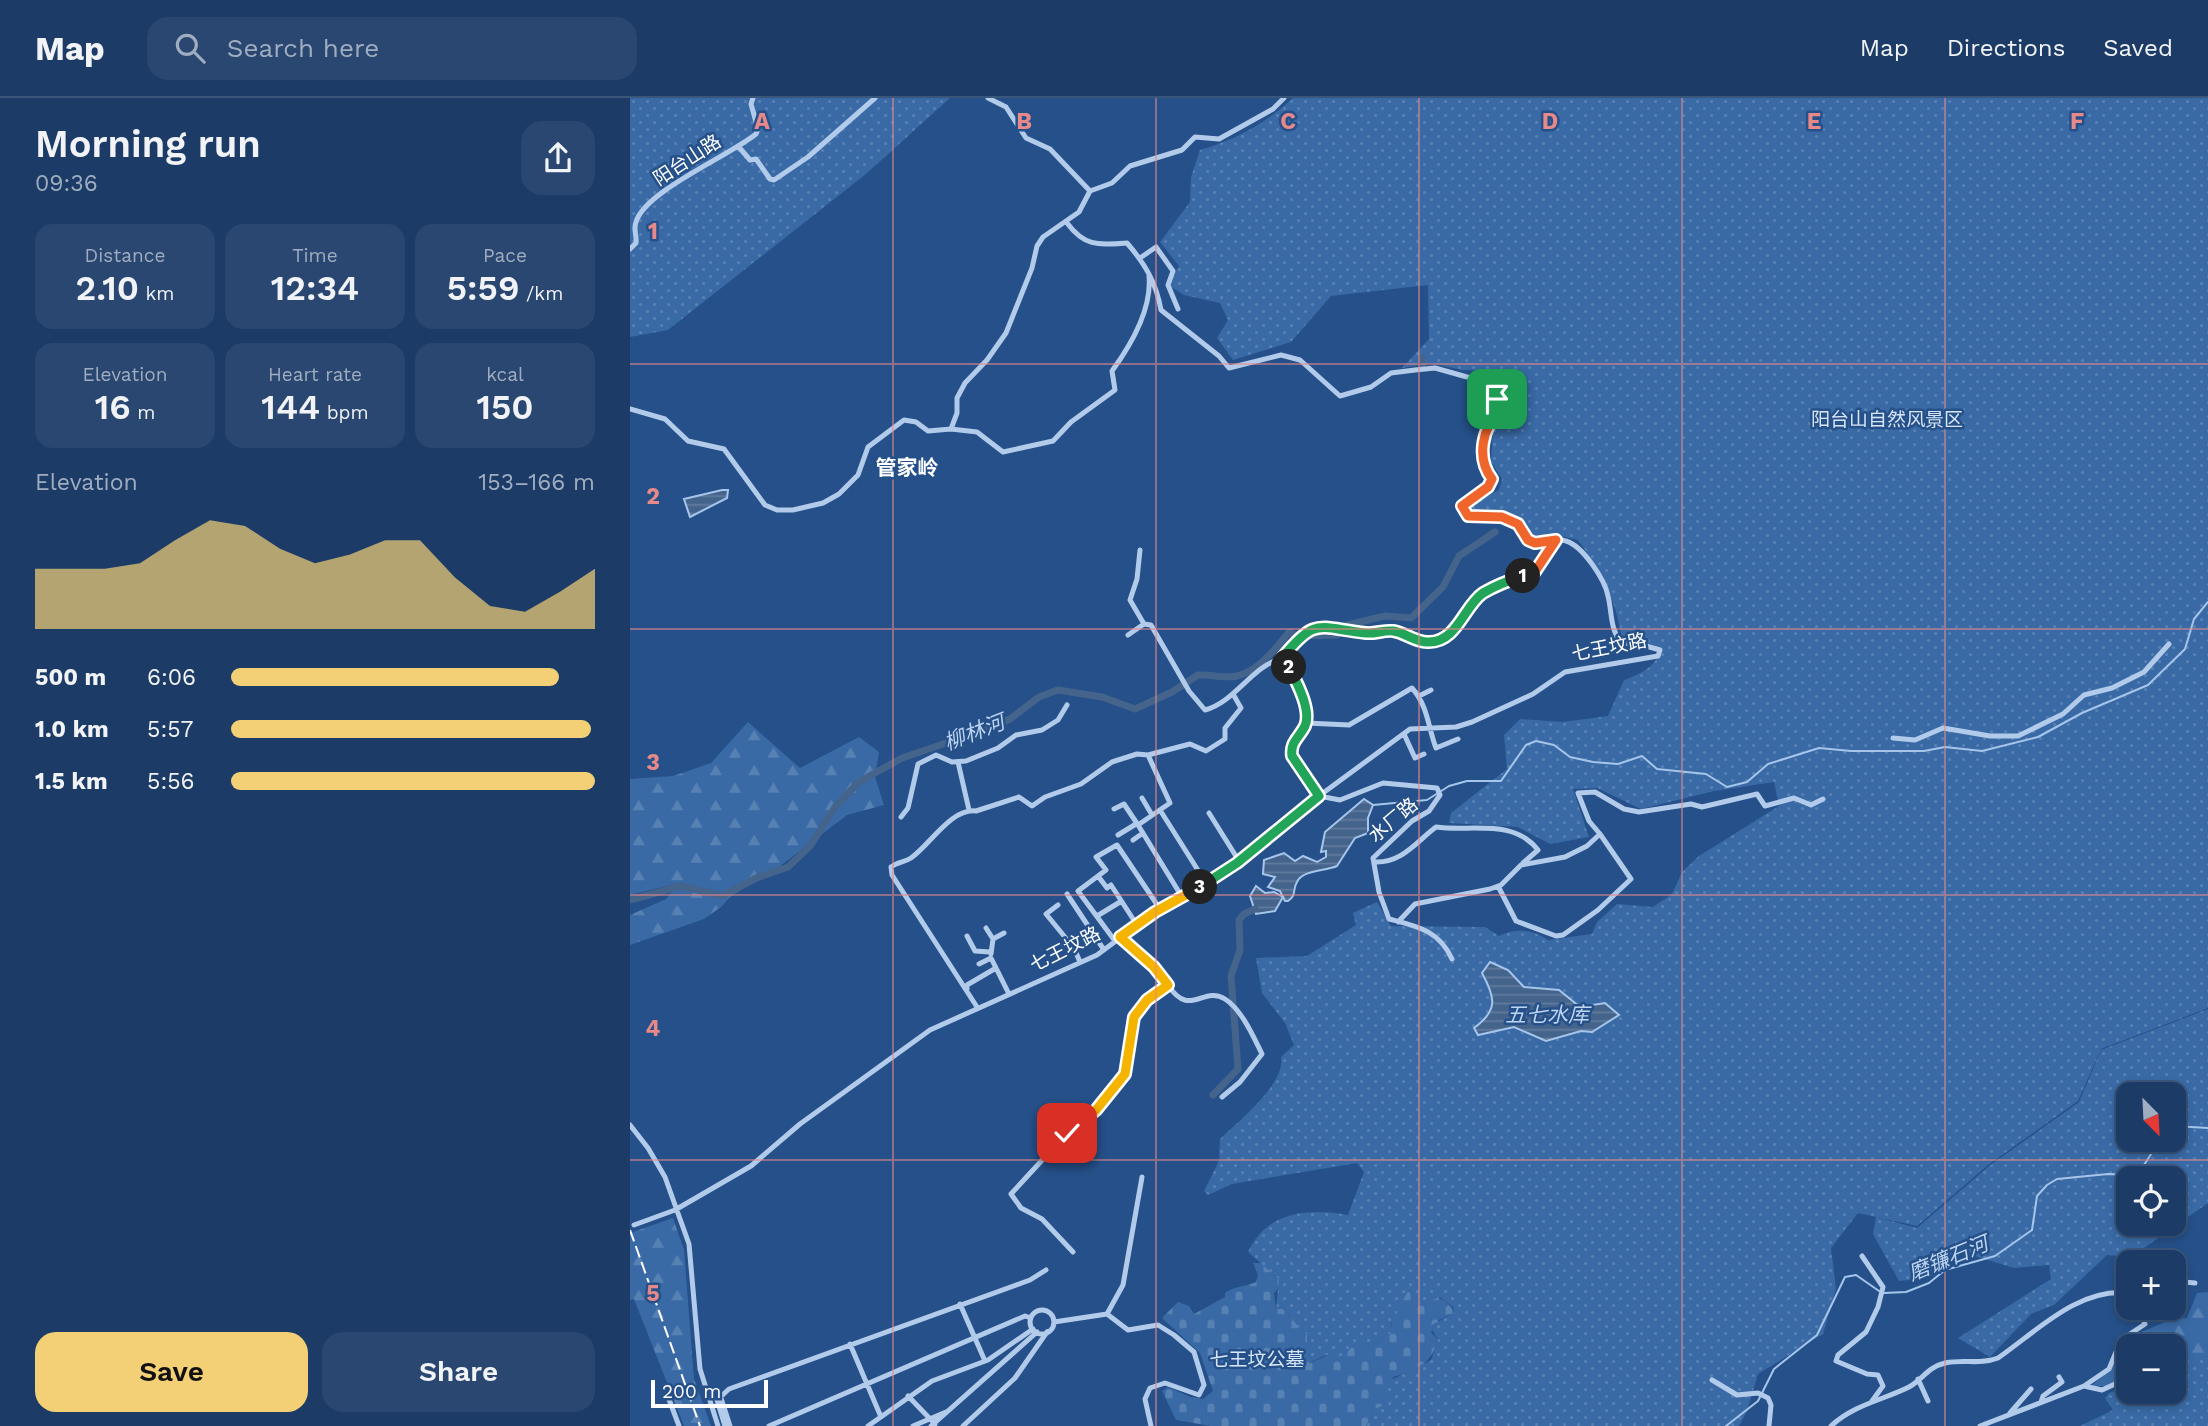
<!DOCTYPE html>
<meta charset="utf-8">
<style>
:root{--surface:#1c3c67;--page:#294770;--text:#f1f3f6;--muted:#a0adc0;--line:#3a567b;--accent:#f3d076}
body{margin:0;font-family:"Work Sans","Noto Sans SC",sans-serif;background:var(--page);color:var(--text);height:100vh;display:flex;flex-direction:column;font-size:26px;white-space:nowrap}
*{box-sizing:border-box;margin:0}
p{font-size:23px;color:var(--muted)}
.icon{flex:none;width:38px;height:38px;fill:none;stroke:currentColor;stroke-width:2;stroke-linecap:round;stroke-linejoin:round}
.map{position:relative;flex:1;overflow:hidden}
.drawer{display:flex;flex-direction:column;background:var(--surface);width:630px}
.drawer>*{flex:none}
.needle{width:46px;rotate:156deg}
.buttons{position:absolute;left:1486px;top:984px;display:grid;gap:14px}
.buttons a{display:grid;place-items:center;width:70px;height:70px;border-radius:14px;background:var(--surface);box-shadow:0 4px 10px #0003,0 0 0 2px var(--line);font-size:35px}
.scale{position:absolute;left:21px;bottom:18px;width:117px;box-sizing:border-box;padding-left:7px;border:4px solid #fff;border-top:0;font-size:19px;line-height:24px;white-space:nowrap;color:#fff;-webkit-text-stroke:5px #255089;paint-order:stroke}
.pin{position:absolute;display:grid;place-items:center;width:60px;height:60px;color:#fff;margin:-30px;border-radius:14px;box-shadow:0 4px 10px #0006}
.km{position:absolute;width:35px;height:35px;margin:-18px;border-radius:50%;background:#222;color:#fff;font-size:19px;line-height:35px;text-align:center}
.round{display:grid;place-items:center;flex:none;width:74px;height:74px;border-radius:21px;background:var(--page)}
.summary{display:flex;align-items:center;justify-content:space-between;height:119px;padding:0 35px}
h1{font-size:38px;font-weight:600;line-height:52px}
.figures{display:grid;grid-template-columns:repeat(3,1fr);gap:10px;height:119px;padding:7px 35px}
.figures div{display:grid;align-content:center;border-radius:18px;background:var(--page);text-align:center}
.figures b{font-size:35px;font-weight:600}
.figures small{font-size:19px;font-weight:400}
.figures p{font-size:19px}
.chart{height:196px;padding:14px 35px}
.chart p{display:flex;justify-content:space-between}
.chart svg{width:100%;height:126px;margin-top:7px;fill:var(--accent);opacity:.7}
.cta{display:flex;gap:14px;margin-top:auto;padding:14px 35px}
.cta a{flex:1;height:80px;border-radius:21px;background:var(--accent);color:#111;font-size:28px;font-weight:600;line-height:80px;text-align:center}
.cta a+a{background:var(--page);color:var(--text)}
ul{padding:0 35px;list-style:none;font-size:23px}
li{display:grid;grid-template-columns:112px 84px 1fr;align-items:center;height:52px}
li i{height:18px;border-radius:9px;background:var(--accent)}
header{display:flex;align-items:center;gap:42px;box-sizing:border-box;height:98px;padding:0 35px;background:var(--surface);border-bottom:2px solid var(--line)}
header strong{font-size:33px}
nav{display:flex;gap:38px;margin-inline-start:auto;font-size:24px}
.search{width:490px;height:63px;background:var(--page);display:flex;align-items:center;gap:18px;box-sizing:border-box;padding:0 24px;border-radius:21px;color:var(--muted);font-size:26px}
main{display:flex;flex:1;min-height:0}
.map>svg:first-child{display:block}
.forest{fill:url(#forest-firs)}
.cemetery{fill:url(#cemetery-stones)}
.park{fill:url(#park-dots);fill-rule:evenodd}
.water{fill:url(#water-rules);stroke:#a6c5ea;stroke-width:2}
.lines{fill:none;stroke-linecap:round;stroke-linejoin:round}
.stream{stroke:#a6c5ea;stroke-width:2}
.river{stroke:#45648c;stroke-width:7}
.minor{stroke:#b2cbea;stroke-width:5}
.rail{stroke:#fff;stroke-width:2;stroke-dasharray:12 5;stroke-linecap:butt}
.split-1-casing{stroke:#fff;stroke-width:14}
.split-2-casing{stroke:#fff;stroke-width:14}
.split-3-casing{stroke:#fff;stroke-width:14}
.split-4-casing{stroke:#fff;stroke-width:14}
.split-1{stroke:#f0652b;stroke-width:9}
.split-2{stroke:#22a559;stroke-width:9}
.split-3{stroke:#22a559;stroke-width:9}
.split-4{stroke:#f5b400;stroke-width:9}
.grid{fill:none;stroke:#e88989;stroke-width:2;stroke-opacity:0.55}
.labels{text-anchor:middle;dominant-baseline:central;stroke-width:5;stroke-linejoin:round;paint-order:stroke}
.street-label{font-size:19px;fill:#fff;stroke:#255089}
.park-label{font-size:19px;fill:#d6e5f7;stroke:#255089}
.neighbourhood-label{font-size:21px;font-weight:bold;fill:#fff;stroke:#255089}
.water-label{font-size:21px;font-style:italic;fill:#bed5f1;stroke:#255089}
.grid-label{font-size:23px;text-anchor:middle;font-weight:bold;fill:#e88989;stroke:#255089;stroke-width:5;stroke-linejoin:round;paint-order:stroke}
</style>
<header>
<strong>Map</strong>
<div class="search"><svg class="icon" aria-label="search" viewBox="0 0 24 24"><circle cx="10" cy="10" r="6"/><path d="M15 15l6 6"/></svg>Search here</div>
<nav><a>Map</a><a>Directions</a><a>Saved</a></nav>
</header>
<main>
<section class="drawer">
<div class="summary"><div><h1>Morning run</h1><p>09:36</p></div><a class="round"><svg class="icon" aria-label="share" viewBox="0 0 24 24"><path d="M12 15V3M7 8l5-5 5 5M5 13v7h14v-7"/></svg></a></div>
<div class="figures">
<div><p>Distance</p><b>2.10<small> km</small></b></div>
<div><p>Time</p><b>12:34</b></div>
<div><p>Pace</p><b>5:59<small> /km</small></b></div>
</div>
<div class="figures">
<div><p>Elevation</p><b>16<small> m</small></b></div>
<div><p>Heart rate</p><b>144<small> bpm</small></b></div>
<div><p>kcal</p><b>150</b></div>
</div>
<div class="chart"><p><span>Elevation</span>153–166 m</p>
<svg viewBox="0 0 160 44" preserveAspectRatio="none"><path d="M0 44V23L10 23L20 23L30 21L40 13L50 6L60 8L70 16L80 21L90 18L100 13L110 13L120 26L130 36L140 38L150 31L160 23V44z"/></svg>
</div>
<ul>
<li><b>500 m</b>6:06<i style="width:90%"></i></li>
<li><b>1.0 km</b>5:57<i style="width:99%"></i></li>
<li><b>1.5 km</b>5:56<i style="width:100%"></i></li>
</ul>
<div class="cta"><a>Save</a><a>Share</a></div>
</section>
<div class="map">
<svg width="1578" height="1328" viewBox="0 0 1578 1328">
<defs>
<pattern id="forest-firs" width="22" height="20" patternUnits="userSpaceOnUse" patternTransform="scale(1.75)"><rect width="22" height="20" fill="#396aa6"/><path d="M5 1l3.5 6h-7zM16 11l3.5 6h-7z" fill="#5780b3"/></pattern>
<pattern id="cemetery-stones" width="16" height="16" patternUnits="userSpaceOnUse" patternTransform="scale(1.75)"><rect width="16" height="16" fill="#396aa6"/><path d="M2 7V4a2 2 0 0 1 4 0v3zM10 15v-3a2 2 0 0 1 4 0v3z" fill="#5780b3"/></pattern>
<pattern id="park-dots" width="8" height="8" patternUnits="userSpaceOnUse" patternTransform="scale(1.75)"><rect width="8" height="8" fill="#396aa6"/><path d="M2 2h.1M6 6h.1" fill="none" stroke="#5780b3" stroke-width="1.8" stroke-linecap="round"/></pattern>
<pattern id="water-rules" width="6" height="5" patternUnits="userSpaceOnUse" patternTransform="scale(1.75)"><rect width="6" height="5" fill="#45648c"/><path d="M0 2.5h6" fill="none" stroke="#617b9d"/></pattern>
</defs>
<rect width="100%" height="100%" fill="#255089"/>
<path class="forest" d="M118,624L170,670L229,639L249,654L245,679L254,707L217,717L137,778L102,797L91,809L74,821L0,847V817L36,801L49,785L0,797V681L43,678L81,665Z
M43,1120L54,1152L64,1281L81,1328H54L4,1201L0,1202V1135Z
M1578,1194V1328L1544,1293V1248H1498V1288H1461L1480,1272L1494,1244L1507,1236L1542,1221L1557,1220L1567,1195Z"/>
<path class="cemetery" d="M623,1165H631L649,1181V1190L644,1195L646,1211H653L677,1237L680,1265L724,1246H743L761,1235C760,1224 770,1200 778,1192C794,1196 818,1197 824,1215L809,1222L801,1234L808,1242C801,1267 786,1272 763,1279V1305L745,1311L736,1328H581L546,1322L532,1293L538,1289L560,1299L573,1301L583,1293L570,1255L532,1220L548,1204L559,1208L564,1216L595,1199V1195C604,1188 616,1189 626,1184L628,1177Z"/>
<path class="park" d="M0,0H320L236,76L38,232L0,239Z
M663,0H1578V910L1471,951L1448,1003L1358,1067L1287,1128L1228,1115L1201,1150L1206,1191L1193,1236L1128,1276L1117,1313L1109,1328H736L745,1311L759,1305L751,1287L801,1262L808,1242L800,1228L824,1215L823,1209L810,1199L791,1207L778,1193L761,1226V1235L743,1246H724L713,1260L696,1257L679,1265L677,1237L653,1211H646L649,1181L618,1154C637,1113 678,1110 718,1117L734,1074L727,1065L602,1086L578,1097L574,1093L589,1063L590,1041C608,1023 656,986 651,959L664,947L655,925L632,895L626,860L677,858L726,827L723,815L747,804L761,828L855,829L869,838C886,829 903,832 918,842L962,836L967,824L987,806L1023,809L1042,796L1052,774L1069,758L1149,708L1144,684L1084,693L1011,711L967,690L943,691L959,739L920,746L888,729L819,725L821,715L877,671L874,637L890,621L933,624L978,618L994,582C1013,575 1025,569 1032,550H1007L992,542C987,503 971,474 948,442L927,437L902,442C891,406 871,415 840,413L838,408L869,392L872,381L861,364L863,331L879,313L865,273L832,272L801,265L772,270L799,241L798,187L701,198L661,244L603,262L587,240L598,222L590,205L554,197L540,188V181L549,168L530,144L560,104L561,79L570,52C606,42 636,25 663,0Z
M1578,911V1105L1501,1159L1477,1157L1424,1207L1401,1216L1360,1259L1328,1240L1421,1181L1419,1167L1384,1170L1331,1154L1299,1180L1269,1183L1243,1136L1246,1119L1287,1130L1359,1068L1449,1004L1471,952ZM1498,996H1544V1041H1498ZM1498,1080H1544V1125H1498Z
M1578,1260V1328H1450L1483,1312L1475,1300L1479,1295L1498,1288V1293H1544L1545,1261Z"/>
<path class="water" d="M92,392H98L97,400L60,419L54,401Z
M734,701L743,707L738,720V735L725,740L707,768C696,773 672,772 667,784C662,792 667,797 658,803H655L650,793L638,789L645,779L633,776L634,762L654,755L665,763L673,758L687,764L696,759V753L691,754L695,734Z
M626,788L635,795L644,794L653,799L645,813L626,816L620,798Z
M860,864L878,872L894,889L929,892L950,909L975,905L989,917L962,934L951,933L916,943L884,929L848,937L844,930C869,912 865,899 852,875Z"/>
<g class="lines">
<path class="stream" d="M743,707L797,702L819,688L837,683H871L896,647L906,643L924,647L940,659L963,664L988,666L1012,658L1027,671L1076,676L1097,689L1117,684L1138,666L1189,650L1221,653H1294L1315,649L1352,653L1408,639L1452,615L1518,587L1555,551L1564,521L1578,504
M1544,1028L1578,1030
M1254,1195L1276,1194L1299,1185L1315,1172L1365,1158L1402,1132L1407,1098L1417,1087L1427,1081L1478,1076L1502,1077L1510,1073L1531,1041
M1096,1328L1128,1303L1144,1271L1187,1237L1215,1179L1226,1177L1249,1193"/>
<path class="river" d="M792,260V268
M713,528L755,518L781,520L813,489L829,458L865,434
M0,802L51,788L92,798L126,780L158,769L181,747L205,709L229,684L272,660L360,630L380,621L409,599L428,592L472,599L505,611L542,594L568,577C581,576 594,581 607,578C629,573 646,550 659,534L668,538L707,537L710,534
M583,997L608,971L601,878L610,852L609,822L614,816L625,811"/>
<path class="minor" d="M358,0L376,9L396,40L420,51L460,93L482,85L500,68L552,52L565,39L589,41L643,11L654,0
M108,48L120,62L126,61L140,81L144,82L178,59L245,0
M437,125C455,149 468,147 497,145C515,166 526,184 531,212L589,258L599,270L651,257L670,262L710,298L741,289L761,275L785,272L805,270L837,279L858,281L870,308V313C851,330 846,360 862,381L858,389L834,404L833,414L838,418C855,420 872,417 886,425C894,429 895,443 904,445C914,447 925,439 936,443C953,448 975,482 978,498C982,514 980,531 991,545L1009,546L1030,552
M0,151L6,145C7,138 3,131 6,124C15,93 99,58 126,36L128,31L121,6L123,0
M510,160L526,149L543,173L538,187L548,211
M0,311L35,321L58,343L94,351L135,407L147,412H163L193,405L209,396L228,377L238,349L274,322L286,324L298,333L321,331L347,334L373,354L423,343L441,324L485,292L482,273C501,247 522,211 519,178
M321,331L327,315V300L335,285L357,262L376,235L402,170L407,148L413,139L449,114L460,93
M510,452L507,481L500,502L514,526
M498,537L514,526L521,527L559,593L575,612C605,604 621,569 652,560
M789,598L801,592
M676,625L719,627L782,590C798,608 798,629 806,650L828,641
M774,636L785,660L794,656
M1263,640L1285,642L1313,630L1360,638H1388L1433,616L1454,597L1482,590L1514,574L1539,546
M518,657L540,705L508,727L552,799
M328,664L339,712
M512,700L522,717
M484,711L494,706L508,727
M530,712L576,785
M579,715L609,763
M271,719L278,710L288,666L306,657L322,664L336,663L368,650L386,637L412,632L428,622L437,607
M488,737L506,726
M503,742L513,735
M745,764C772,765 786,744 806,729C841,734 883,720 908,752L893,765
M468,778L476,772L466,759L487,747L530,811
M868,788L886,823L926,838L933,837L968,812L1001,781L970,736
M437,796L474,852
M428,807L416,816L444,850L450,864
M467,818L490,804
M768,824L785,806L860,791L871,787L891,767L935,759L957,748L970,736L959,723L948,695L965,694L994,711L1009,714L1061,706L1072,709L1127,696L1135,708L1164,700L1181,707L1193,701
M356,830L363,841L361,856
M337,838L345,853L360,854
M363,841L374,835
M485,843L448,793L468,778L477,790L481,787L507,827
M822,861C809,832 786,828 759,821L749,794L743,760L782,723L799,713L810,697L807,690L753,685L710,702L689,698L662,658C660,644 669,639 675,628C681,615 662,569 652,560L668,540L679,531L690,529L739,535L765,532L773,538L799,545L816,539L851,496L904,475L926,442
M349,866L361,860L379,896
M538,887C560,921 573,887 595,901C612,912 623,938 632,956L610,984L592,999
M337,891V887L366,870
M347,909L262,777L261,769C267,764 275,764 281,760C300,747 321,710 346,713L389,699L402,708L415,699L451,686L482,664L507,656L518,657L560,646L576,653L595,641V630L611,610L603,596
M0,1027L18,1050L35,1079L59,1146L70,1271L88,1328
M512,1079L493,1187L477,1216L498,1232L528,1227L544,1237L564,1254L574,1287L569,1297L535,1285L520,1290L515,1301L521,1328
M4,1127L45,1112L121,1068L170,1026L300,932L467,857L525,814L607,765L689,698L780,631L826,629L842,624L903,596L935,574L1028,558L1030,552
M443,1154L412,1121L391,1110L381,1096L427,1046L479,999L497,972V951L504,919L517,902L538,887L524,869L490,839
M1232,1158L1253,1189L1248,1209L1236,1234L1208,1257L1206,1263L1237,1276L1248,1277L1253,1288L1242,1303
M1544,1183L1565,1185
M330,1206L355,1263
M400 1224a12 12 0 1 1 24 0a12 12 0 1 1-24 0Z
M424,1224L477,1216
M220,1246L251,1319
M1288,1281L1298,1303
M1082,1282L1107,1297L1128,1295L1138,1300L1141,1307L1139,1328
M1454,1288L1479,1271L1491,1242L1515,1226L1509,1209
M37,1296L49,1328
M90,1297L100,1328
M278,1298L305,1326
M1411,1304L1413,1298L1432,1284L1429,1279
M1380,1315L1401,1291
M95,1328L87,1302L99,1291L400,1182L416,1172
M139,1328L395,1218L401,1220
M238,1328L302,1283L358,1262L403,1231
M283,1328L316,1314
M301,1328L407,1234
M333,1328L385,1280L417,1234
M1201,1328C1223,1307 1253,1302 1279,1289C1292,1282 1298,1269 1315,1265C1334,1261 1350,1267 1368,1260C1407,1233 1448,1190 1498,1195
M1350,1328L1454,1288L1472,1292L1498,1280"/>
<path class="rail" d="M0,1132L70,1328"/>
</g>
<g class="lines">
<defs>
<path id="split-1" d="M867,301L870,313C852,330 846,360 862,381L858,389L832,408L838,418L872,419L888,426L898,442L905,445L926,442L904,475L893,478"/>
<path id="split-2" d="M659,569L652,560C686,518 688,530 736,535C745,536 754,532 763,533C774,534 786,545 799,544C827,544 834,508 853,495C865,488 880,482 893,478"/>
<path id="split-3" d="M570,789L607,765L689,698L662,658C660,644 669,640 675,628C682,612 666,583 659,569"/>
<path id="split-4" d="M437,1035L466,1012L495,976L504,919L517,902L538,887L524,869L490,839L525,814L570,789"/>
</defs>
<use href="#split-1" class="split-1-casing"/>
<use href="#split-2" class="split-2-casing"/>
<use href="#split-3" class="split-3-casing"/>
<use href="#split-4" class="split-4-casing"/>
<use href="#split-1" class="split-1"/>
<use href="#split-2" class="split-2"/>
<use href="#split-3" class="split-3"/>
<use href="#split-4" class="split-4"/>
</g>
<path class="grid" d="M263,0V1328M526,0V1328M789,0V1328M1052,0V1328M1315,0V1328M0,266H1578M0,531H1578M0,797H1578M0,1062H1578"/>
<g class="labels">
<g class="street-label">
<text transform="translate(57 62) rotate(-33)">阳台山路</text>
<text transform="translate(979 549) rotate(-11)">七王坟路</text>
<text transform="translate(763 722) rotate(-40)">水厂路</text>
<text transform="translate(435 851) rotate(-27)">七王坟路</text>
</g>
<g class="park-label">
<text x="1257" y="321">阳台山自然风景区</text>
<text x="627" y="1261">七王坟公墓</text>
</g>
<g class="neighbourhood-label">
<text x="277" y="369">管家岭</text>
</g>
<g class="water-label">
<text transform="translate(344 634) rotate(-21)">柳林河</text>
<text x="917" y="916">五七水库</text>
<text transform="translate(1318 1160) rotate(-22)">磨镰石河</text>
</g>
</g>
<g class="grid-label">
<text x="132" y="31">A</text>
<text x="394" y="31">B</text>
<text x="658" y="31">C</text>
<text x="920" y="31">D</text>
<text x="1184" y="31">E</text>
<text x="1447" y="31">F</text>
<text x="23" y="141">1</text>
<text x="23" y="406">2</text>
<text x="23" y="672">3</text>
<text x="23" y="938">4</text>
<text x="23" y="1203">5</text>
</g>
</svg>
<div class="buttons">
<a><svg class="needle" viewBox="-14 -14 28 28"><path d="M0-13l5 13h-10z" fill="#e53935"/><path d="M0 13l5-13h-10z" fill="#a0adc0"/></svg></a>
<a><svg class="icon" aria-label="locate" viewBox="0 0 24 24"><circle cx="12" cy="12" r="6"/><path d="M12 2v4M12 18v4M2 12h4M18 12h4"/></svg></a>
<a>+</a>
<a>−</a>
</div>
<div class="scale">200 m</div>
<div class="pin" style="left:867px;top:301px;background:#1e9e55"><svg class="icon" aria-label="arrive" viewBox="0 0 24 24"><path d="M6 21V4h12l-3 4 3 4H6"/></svg></div>
<div class="pin" style="left:437px;top:1035px;background:#d93025"><svg class="icon" aria-label="check" viewBox="0 0 24 24"><path d="M5 12l5 5 9-10"/></svg></div>
<b class="km" style="left:893px;top:478px">1</b>
<b class="km" style="left:659px;top:569px">2</b>
<b class="km" style="left:570px;top:789px">3</b>
</div>
</main>
